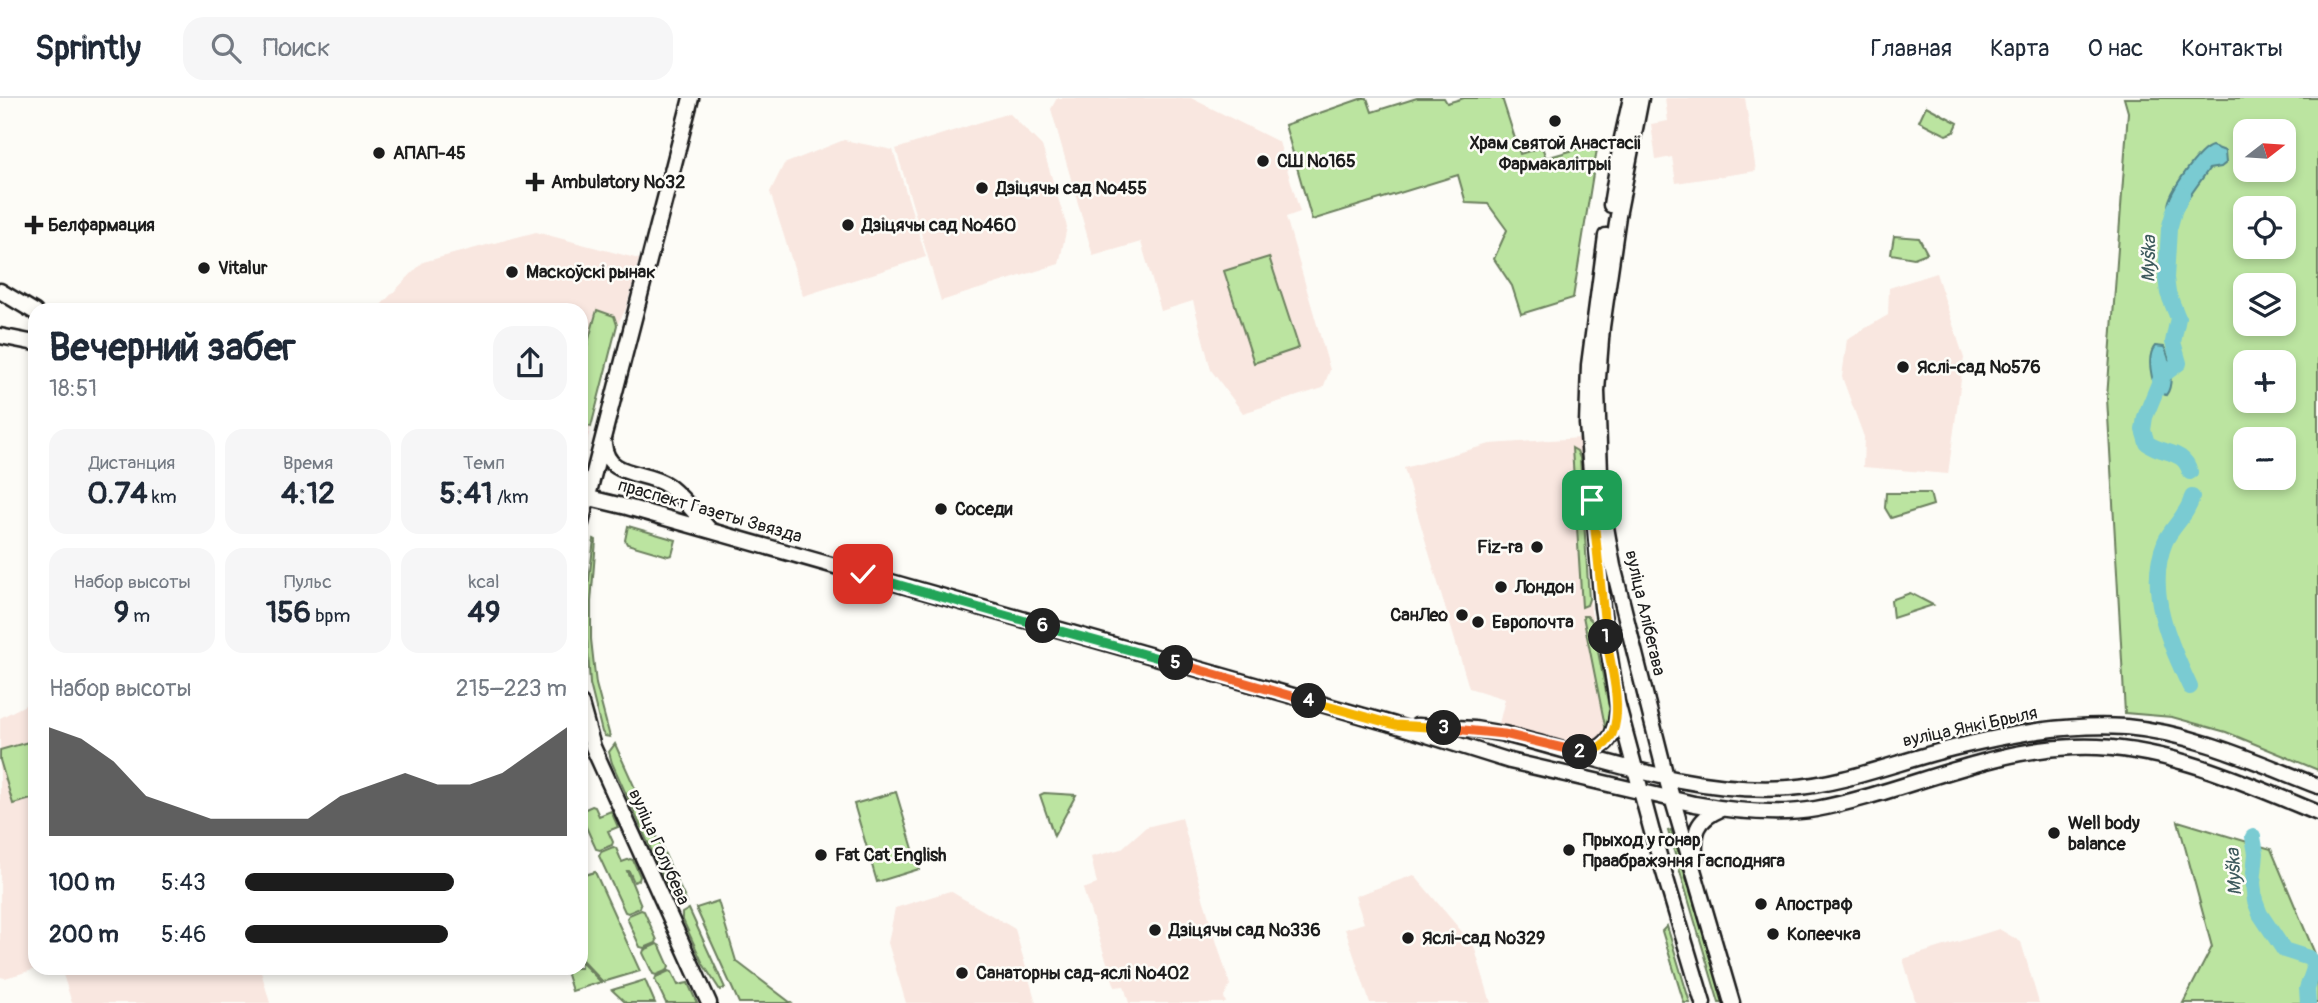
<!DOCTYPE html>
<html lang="ru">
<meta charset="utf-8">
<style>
:root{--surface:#fff;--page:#f6f6f7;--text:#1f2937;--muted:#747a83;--line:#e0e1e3;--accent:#1c1c1c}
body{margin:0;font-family:Pangolin,sans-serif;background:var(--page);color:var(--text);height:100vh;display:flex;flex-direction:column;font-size:26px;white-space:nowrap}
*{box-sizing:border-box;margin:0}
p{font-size:23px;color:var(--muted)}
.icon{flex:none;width:38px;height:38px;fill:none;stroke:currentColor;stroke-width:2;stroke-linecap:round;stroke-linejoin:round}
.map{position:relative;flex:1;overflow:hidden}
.sheet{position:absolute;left:28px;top:205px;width:560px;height:672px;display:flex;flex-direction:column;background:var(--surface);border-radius:21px;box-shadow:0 4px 10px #0003}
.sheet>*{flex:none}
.needle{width:46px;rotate:73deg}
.fabs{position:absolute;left:2233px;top:21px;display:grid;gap:14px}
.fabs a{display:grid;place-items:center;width:63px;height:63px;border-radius:14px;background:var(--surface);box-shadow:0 4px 10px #0003;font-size:35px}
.pin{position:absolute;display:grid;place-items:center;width:60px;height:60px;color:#fff;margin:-30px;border-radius:14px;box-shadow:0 4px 10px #0006}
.km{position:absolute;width:35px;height:35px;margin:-18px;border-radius:50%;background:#222;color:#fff;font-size:19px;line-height:35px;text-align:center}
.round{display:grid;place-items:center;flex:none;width:74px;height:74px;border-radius:21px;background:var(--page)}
.summary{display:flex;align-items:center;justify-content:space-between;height:119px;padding:0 21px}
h1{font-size:38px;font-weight:700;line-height:52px}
.metrics{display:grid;grid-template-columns:repeat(3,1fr);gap:10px;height:119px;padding:7px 21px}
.metrics div{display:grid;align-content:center;border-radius:18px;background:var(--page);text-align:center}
.metrics b{font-size:30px;font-weight:700}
.metrics small{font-size:19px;font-weight:400}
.metrics p{font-size:19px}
.chart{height:196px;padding:14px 21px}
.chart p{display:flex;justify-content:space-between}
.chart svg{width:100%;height:126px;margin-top:7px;fill:var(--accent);opacity:.7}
ul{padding:0 21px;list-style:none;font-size:23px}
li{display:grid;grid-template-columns:112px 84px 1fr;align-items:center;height:52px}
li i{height:18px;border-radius:9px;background:var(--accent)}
header{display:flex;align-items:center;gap:42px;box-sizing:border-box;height:98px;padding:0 35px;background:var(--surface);border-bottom:2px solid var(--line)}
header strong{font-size:33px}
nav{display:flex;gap:38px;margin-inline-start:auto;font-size:24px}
.search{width:490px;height:63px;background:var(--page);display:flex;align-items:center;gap:18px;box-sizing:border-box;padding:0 24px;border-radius:21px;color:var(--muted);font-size:26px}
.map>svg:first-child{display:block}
.built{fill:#f9e7e0}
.green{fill:#bbe4a0;stroke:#6c805e;stroke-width:2;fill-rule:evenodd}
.water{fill:#7acbd2;stroke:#548589;stroke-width:2}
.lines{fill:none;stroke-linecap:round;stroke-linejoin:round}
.river{stroke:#7acbd2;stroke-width:16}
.secondary-casing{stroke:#1c1c1c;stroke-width:19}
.secondary{stroke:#fdfcf7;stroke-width:14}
.split-1-casing{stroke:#fff;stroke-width:14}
.split-2-casing{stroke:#fff;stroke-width:14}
.split-3-casing{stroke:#fff;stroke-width:14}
.split-4-casing{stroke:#fff;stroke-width:14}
.split-5-casing{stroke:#fff;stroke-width:14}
.split-6-casing{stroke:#fff;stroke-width:14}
.split-7-casing{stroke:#fff;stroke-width:14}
.split-8-casing{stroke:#fff;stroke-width:14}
.split-1{stroke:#f5b400;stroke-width:9}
.split-2{stroke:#f5b400;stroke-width:9}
.split-3{stroke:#f0652b;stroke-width:9}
.split-4{stroke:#f5b400;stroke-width:9}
.split-5{stroke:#f0652b;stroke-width:9}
.split-6{stroke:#22a559;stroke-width:9}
.split-7{stroke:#22a559;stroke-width:9}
.split-8{stroke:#22a559;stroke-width:9}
.poi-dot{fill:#1c1c1c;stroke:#fdfcf7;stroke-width:2.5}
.labels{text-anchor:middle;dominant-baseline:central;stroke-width:5;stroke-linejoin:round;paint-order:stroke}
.poi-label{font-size:18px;font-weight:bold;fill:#1c1c1c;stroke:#fdfcf7;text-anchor:start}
.street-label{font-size:18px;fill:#1c1c1c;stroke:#fdfcf7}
.water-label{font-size:19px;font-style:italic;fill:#3d595c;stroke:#fdfcf7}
</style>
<header>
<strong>Sprintly</strong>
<div class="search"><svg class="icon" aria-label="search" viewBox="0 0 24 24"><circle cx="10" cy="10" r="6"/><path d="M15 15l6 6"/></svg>Поиск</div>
<nav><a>Главная</a><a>Карта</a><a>О нас</a><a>Контакты</a></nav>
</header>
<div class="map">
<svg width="2318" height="905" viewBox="0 0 2318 905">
<rect width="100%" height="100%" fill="#fdfcf7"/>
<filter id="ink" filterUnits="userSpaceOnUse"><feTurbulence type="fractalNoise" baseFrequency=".0143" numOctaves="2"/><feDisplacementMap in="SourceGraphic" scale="14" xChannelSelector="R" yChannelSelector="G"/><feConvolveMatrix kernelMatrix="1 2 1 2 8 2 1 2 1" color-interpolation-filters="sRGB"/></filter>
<g filter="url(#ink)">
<path class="built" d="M1057,0H1191L1279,44L1300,114L1286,119L1330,272L1323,290L1243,315L1211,272L1193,203L1161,213L1141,144L1093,158L1051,11Z
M1665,0H1745L1756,73L1676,85L1672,59L1656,62L1651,26L1668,23Z
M1009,15L1042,48L1067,129L1059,166L941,203L896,51Z
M844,42L893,52L926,159L803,198L770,94L784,66Z
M536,134L639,161L626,211L617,227L581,367V212H376L423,164Z
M1936,175L1964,260L1948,376L1863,369L1864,339L1842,279L1847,241L1888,217L1889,190Z
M1581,340L1583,428L1591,513L1610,617L1605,641L1582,648L1499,626L1505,601L1469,590L1404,370L1490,346Z
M35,602V870H40L5,880L0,879V620Z
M1182,720L1203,800L1230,887L1224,899L1226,905H1129L1124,888L1115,889L1083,791L1097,786L1091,759L1121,751L1146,729Z
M1414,777L1474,848L1491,905H1370L1345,831L1364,825L1355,798Z
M950,793L1015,831L1036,905H906L888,845L895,810Z
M1999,831L2021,844L2039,905H1916L1903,861Z
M61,870H260L270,905H72Z"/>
<path class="green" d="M1363,0H1367L1372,14L1417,0H1444L1447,5L1464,0H1502L1520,56L1542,49L1546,60L1598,45L1573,200L1521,216L1512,188L1494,161L1507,132L1488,106L1466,105L1458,77L1312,122L1285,27Z
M2124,0H2318V672L2226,634L2172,619L2125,615L2107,300L2128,14ZM2245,33H2284V72H2245ZM2245,110H2284V149H2245ZM2245,187H2284V226H2245ZM2245,264H2284V303H2245ZM2245,341H2284V380H2245Z
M1926,8L1958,25L1954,34L1946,37L1919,23Z
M1894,138L1919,140L1927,155L1914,160L1891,156Z
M1269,159L1299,250L1254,265L1224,173Z
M597,212L614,218L617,227L591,329L581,325V270Z
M1572,350L1577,353L1580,360L1589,501L1587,507L1582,509Z
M1886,395H1930L1933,407L1891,420L1885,410Z
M628,428L676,442L672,457L668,458L627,446L625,442Z
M594,441L596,442L591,504V541L596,586L610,639L605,638L602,634L590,586L587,541V498Z
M1910,495L1933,507L1893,520L1891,502Z
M1583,518H1587L1592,523L1612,624L1607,638Z
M35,642V700L13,706L0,662V652Z
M615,646L687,805L679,807L675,805L612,665L609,654Z
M896,694L919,771L877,784L854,706Z
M1044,695L1076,697L1054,738L1040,697Z
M592,708L595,709L599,718L611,713L618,729L608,733L613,744L612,747L600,752L596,751L581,718V713Z
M2178,723L2271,751L2318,863V905H2183L2212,849Z
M1671,732L1725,905H1719L1668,733Z
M613,749L616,750L622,764L630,761L633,762L640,778L639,782L634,784L629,773H627L641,807L640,810L628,815L625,814L599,758L601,754Z
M595,774L640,873L603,884L581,861V778Z
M718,803L736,863L791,905H739L696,810Z
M689,811L725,890L720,892L703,866L682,820V815Z
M641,812L644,813L657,842L656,845L644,850L640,849L627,820L629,817Z
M1667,828L1690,905H1684L1662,833Z
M657,846L660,848L669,868L668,872L656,877L653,876L643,855L644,852Z
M581,864L601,884L572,893L565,870H581Z
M669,873L672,874L678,887L688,885L697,905H666L655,882L656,879Z
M645,882L655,905H626L612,892Z"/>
<path class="water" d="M2212,48L2225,53L2226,65L2221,69L2209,71L2177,116L2173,117L2168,108C2169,94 2199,51 2212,48Z
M2155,248L2164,249C2171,260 2174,288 2166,297L2159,295C2151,285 2146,258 2155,248Z"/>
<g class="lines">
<path class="river" d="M2182,97L2175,110L2169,131L2166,180L2168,195L2178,220L2173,244L2179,265L2162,278L2145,319L2143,332L2147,345C2163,357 2184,351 2190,374
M2190,589C2170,546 2145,492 2165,444C2172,428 2188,417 2192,399
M2253,739L2256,755L2253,785L2255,803L2260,816L2284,852L2309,860L2313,865L2314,871L2307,891L2308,905"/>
<defs>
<path id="secondary" d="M1641,0L1618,118L1602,229L1597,293L1601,401L1613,468L1666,679L1732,905
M1611,107L1622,40L1631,0
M1606,138L1589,267L1587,326L1602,509L1617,604L1652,734L1703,905
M0,193L35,214
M0,238L35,245
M604,346C607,381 646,372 668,388C684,400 697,418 710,432
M581,398L627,409L1395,627L1510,663L1694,706C1733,713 1776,718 1816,711C1902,695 1985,652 2074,649C2158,645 2241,683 2318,715
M581,425L691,0
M581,606L593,649L709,905
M1417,628L1475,631L1504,636C1597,659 1691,697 1789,690C1845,686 1899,663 1953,650C2010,636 2068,625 2126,629C2194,635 2256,664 2318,688
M1580,654C1603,654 1616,639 1617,616
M1695,761C1694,735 1695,722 1721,711"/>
</defs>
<use href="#secondary" class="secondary-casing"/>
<use href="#secondary" class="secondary"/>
</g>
</g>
<g class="lines" filter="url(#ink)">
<defs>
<path id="split-1" d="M1592,402L1606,539"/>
<path id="split-2" d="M1580,654C1638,654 1611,574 1606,539"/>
<path id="split-3" d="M1444,630L1504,636L1580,654"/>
<path id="split-4" d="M1309,603L1395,627L1444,630"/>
<path id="split-5" d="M1176,565L1309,603"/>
<path id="split-6" d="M1043,528L1176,565"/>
<path id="split-7" d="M910,490L1043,528"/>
<path id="split-8" d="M863,476L910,490"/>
</defs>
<use href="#split-1" class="split-1-casing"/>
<use href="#split-2" class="split-2-casing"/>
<use href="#split-3" class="split-3-casing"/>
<use href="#split-4" class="split-4-casing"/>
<use href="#split-5" class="split-5-casing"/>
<use href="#split-6" class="split-6-casing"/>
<use href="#split-7" class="split-7-casing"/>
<use href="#split-8" class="split-8-casing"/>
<use href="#split-1" class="split-1"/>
<use href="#split-2" class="split-2"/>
<use href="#split-3" class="split-3"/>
<use href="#split-4" class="split-4"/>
<use href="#split-5" class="split-5"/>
<use href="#split-6" class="split-6"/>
<use href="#split-7" class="split-7"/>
<use href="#split-8" class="split-8"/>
</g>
<g class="poi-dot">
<circle cx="1555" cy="23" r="7"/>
<circle cx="379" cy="55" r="7"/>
<circle cx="1263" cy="63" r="7"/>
<path d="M531.5 73.5h7v7h7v7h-7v7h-7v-7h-7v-7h7z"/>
<circle cx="982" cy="90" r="7"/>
<path d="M30.5 116.5h7v7h7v7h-7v7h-7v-7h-7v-7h7z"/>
<circle cx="848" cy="127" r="7"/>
<circle cx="204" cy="170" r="7"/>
<circle cx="512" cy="174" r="7"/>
<circle cx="1903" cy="269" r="7"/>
<circle cx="941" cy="411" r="7"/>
<circle cx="1537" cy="449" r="7"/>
<circle cx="1501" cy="489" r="7"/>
<circle cx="1462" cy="517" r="7"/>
<circle cx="1478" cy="524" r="7"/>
<circle cx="2054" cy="735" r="7"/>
<circle cx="1569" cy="752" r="7"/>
<circle cx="821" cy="757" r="7"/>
<circle cx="1761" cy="806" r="7"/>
<circle cx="1155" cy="832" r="7"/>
<circle cx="1773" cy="836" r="7"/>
<circle cx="1408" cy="840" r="7"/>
<circle cx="962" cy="875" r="7"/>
</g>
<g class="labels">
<g class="poi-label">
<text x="1555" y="45" text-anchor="middle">Храм святой Анастасіі<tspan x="1555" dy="21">Фармакалітрыі</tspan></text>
<text x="393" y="55">АПАП-45</text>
<text x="1277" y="63">СШ №165</text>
<text x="551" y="84">Ambulatory №32</text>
<text x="996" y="90">Дзіцячы сад №455</text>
<text x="48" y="127">Белфармация</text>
<text x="862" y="127">Дзіцячы сад №460</text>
<text x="218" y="170">Vitalur</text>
<text x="526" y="174">Маскоўскі рынак</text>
<text x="1917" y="269">Яслі-сад №576</text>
<text x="955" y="411">Соседи</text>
<text x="1523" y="449" text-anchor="end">Fiz-ra</text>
<text x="1515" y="489">Лондон</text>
<text x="1448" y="517" text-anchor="end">СанЛео</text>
<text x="1492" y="524">Европочта</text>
<text x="2068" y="725">Well body<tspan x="2068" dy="21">balance</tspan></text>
<text x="1583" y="742">Прыход у гонар<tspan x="1583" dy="21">Праабражэння Гасподняга</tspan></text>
<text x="835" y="757">Fat Cat English</text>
<text x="1775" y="806">Апостраф</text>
<text x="1169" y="832">Дзіцячы сад №336</text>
<text x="1787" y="836">Копеечка</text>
<text x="1422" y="840">Яслі-сад №329</text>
<text x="976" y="875">Санаторны сад-яслі №402</text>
</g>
<g class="street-label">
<text transform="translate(710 413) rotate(16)">праспект Газеты Звязда</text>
<text transform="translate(1645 515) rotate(77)">вуліца Алібегава</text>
<text transform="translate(1970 629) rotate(-12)">вуліца Янкі Брыля</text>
<text transform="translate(659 749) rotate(66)">вуліца Голубева</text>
</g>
<g class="water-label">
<text transform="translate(2149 161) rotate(-89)">Муška</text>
<text transform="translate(2234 774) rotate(-93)">Муška</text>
</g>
</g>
</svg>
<div class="fabs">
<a><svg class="needle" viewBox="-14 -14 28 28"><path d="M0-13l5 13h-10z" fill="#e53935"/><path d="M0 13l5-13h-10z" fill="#747a83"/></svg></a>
<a><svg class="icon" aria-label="locate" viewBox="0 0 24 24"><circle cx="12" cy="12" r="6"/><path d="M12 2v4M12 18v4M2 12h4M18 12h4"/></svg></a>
<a><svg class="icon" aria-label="layers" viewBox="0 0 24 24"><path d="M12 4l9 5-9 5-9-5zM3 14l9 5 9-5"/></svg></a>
<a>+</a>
<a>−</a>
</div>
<div class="pin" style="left:1592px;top:402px;background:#1e9e55"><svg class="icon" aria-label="arrive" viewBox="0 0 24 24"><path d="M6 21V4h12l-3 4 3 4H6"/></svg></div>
<div class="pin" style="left:863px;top:476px;background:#d93025"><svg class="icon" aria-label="check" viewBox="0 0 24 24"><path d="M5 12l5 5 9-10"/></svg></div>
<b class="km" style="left:1606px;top:539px">1</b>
<b class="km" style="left:1580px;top:654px">2</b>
<b class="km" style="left:1444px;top:630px">3</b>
<b class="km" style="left:1309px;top:603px">4</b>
<b class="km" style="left:1176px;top:565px">5</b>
<b class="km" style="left:1043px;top:528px">6</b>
<section class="sheet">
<div class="summary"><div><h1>Вечерний забег</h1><p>18:51</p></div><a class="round"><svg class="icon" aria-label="share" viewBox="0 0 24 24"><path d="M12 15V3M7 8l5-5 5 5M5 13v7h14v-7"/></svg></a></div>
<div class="metrics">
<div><p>Дистанция</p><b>0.74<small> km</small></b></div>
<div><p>Время</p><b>4:12</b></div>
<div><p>Темп</p><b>5:41<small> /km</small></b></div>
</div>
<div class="metrics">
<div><p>Набор высоты</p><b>9<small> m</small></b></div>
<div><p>Пульс</p><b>156<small> bpm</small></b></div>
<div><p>kcal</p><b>49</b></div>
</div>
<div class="chart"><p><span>Набор высоты</span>215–223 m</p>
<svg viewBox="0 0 160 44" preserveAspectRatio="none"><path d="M0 44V6L10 10L20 18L30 30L40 34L50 38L60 38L70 38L80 38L90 30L100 26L110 22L120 26L130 26L140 22L150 14L160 6V44z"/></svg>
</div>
<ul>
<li><b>100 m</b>5:43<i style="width:65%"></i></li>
<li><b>200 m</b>5:46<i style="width:63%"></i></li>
</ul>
</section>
</div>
